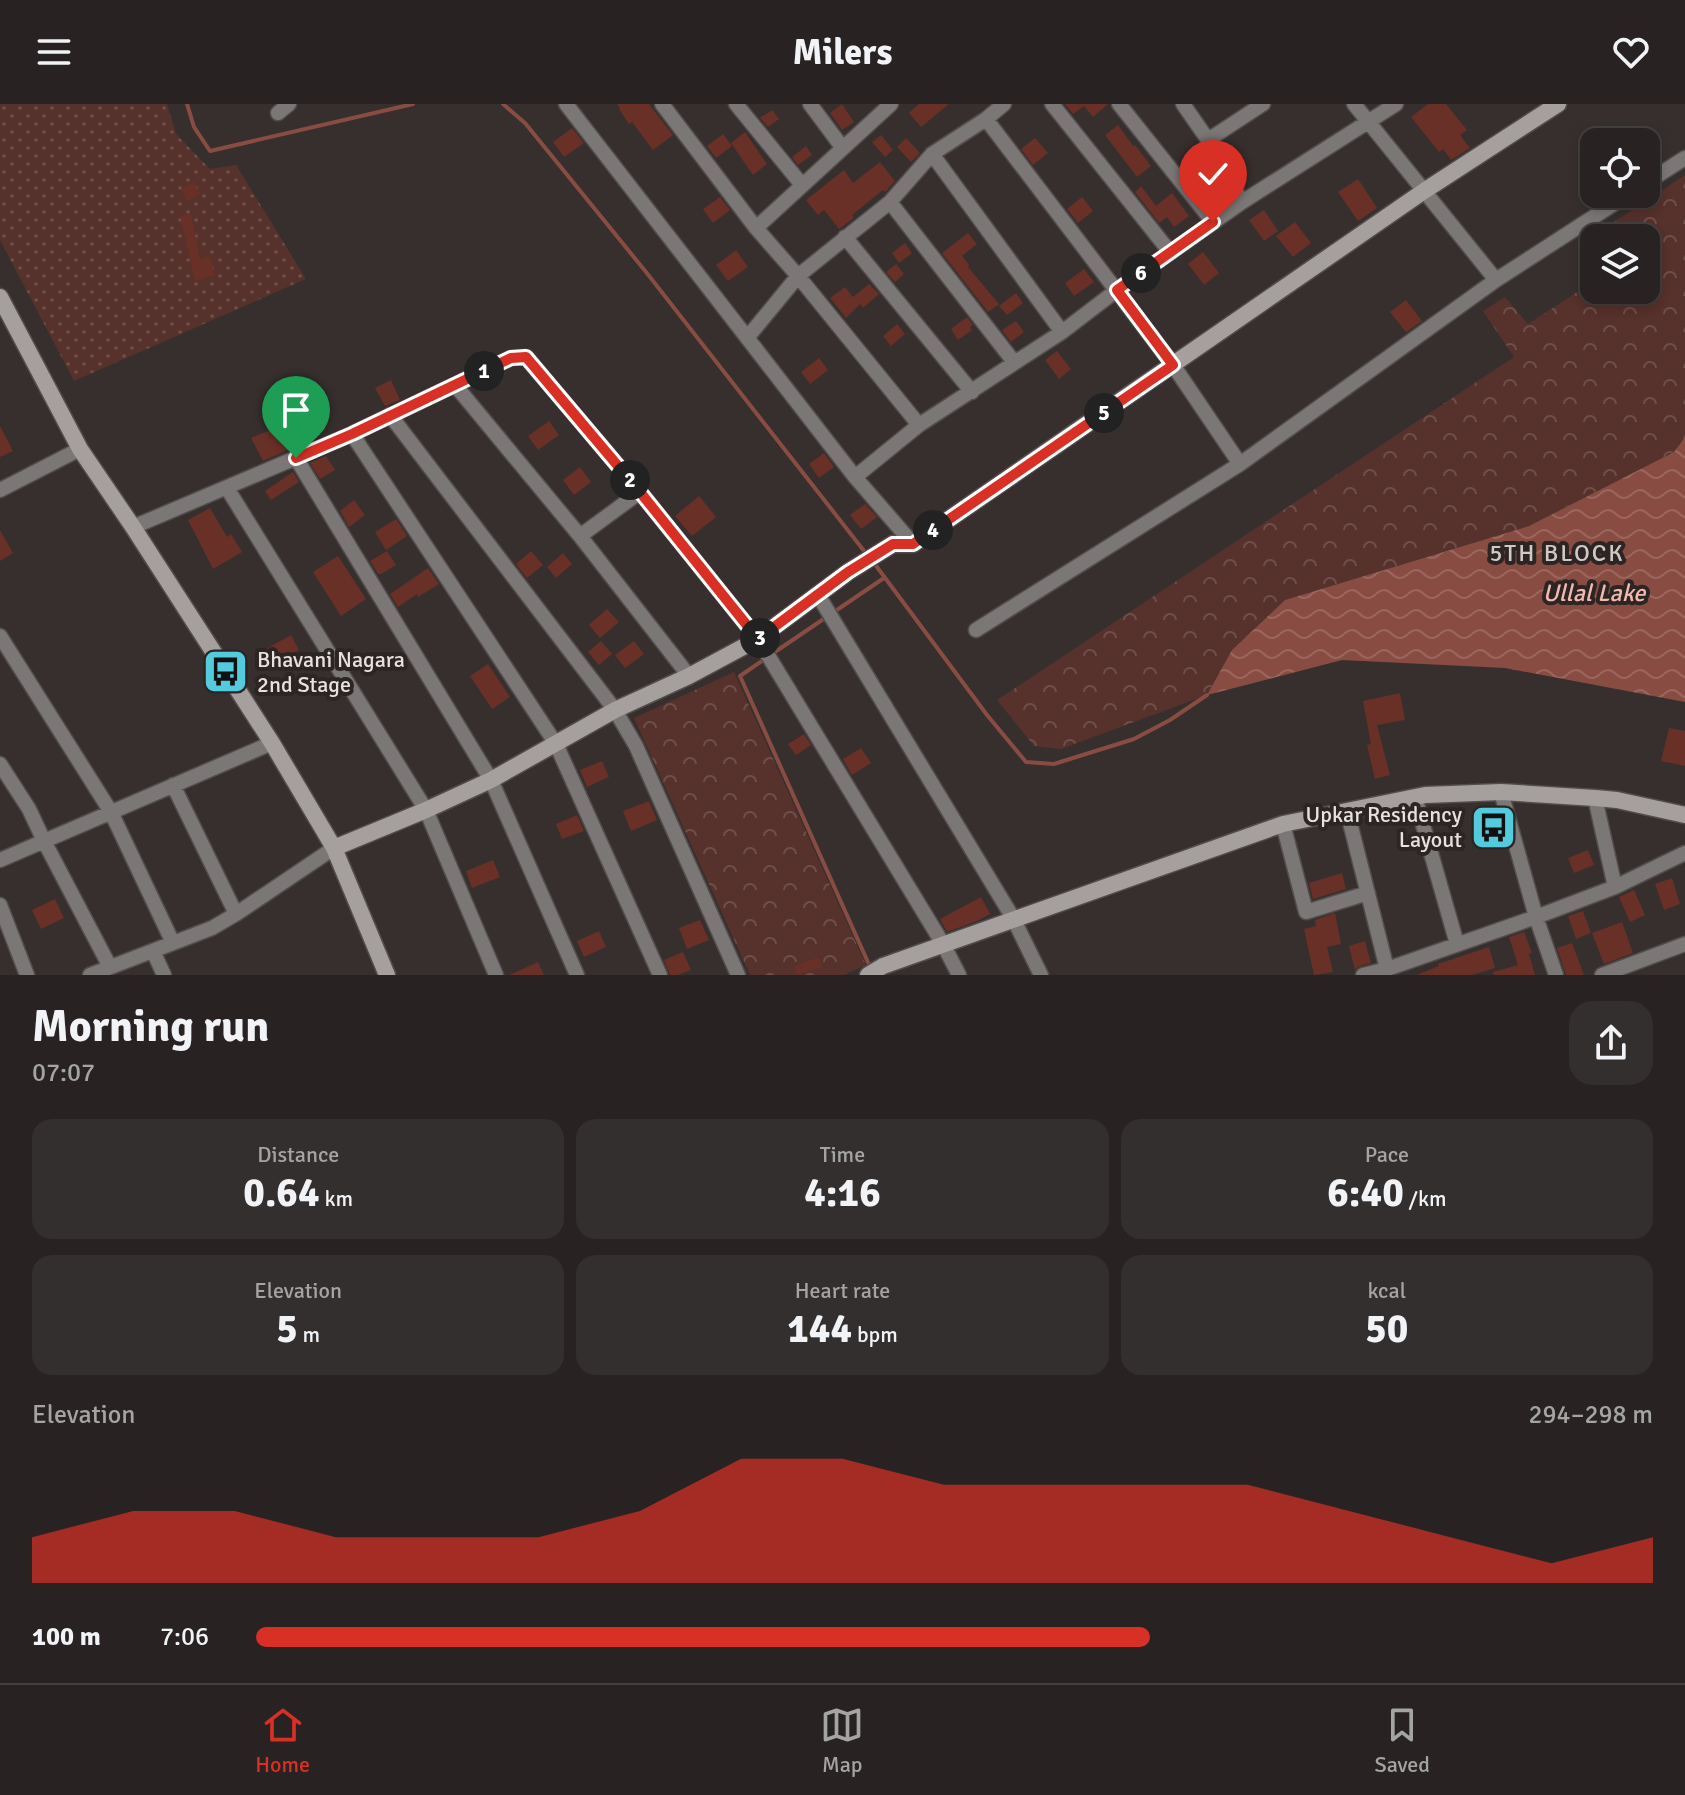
<!DOCTYPE html>
<meta charset="utf-8">
<style>
:root{--surface:#282322;--page:#342f2f;--text:#f1f3f6;--muted:#a5a4a5;--line:#444040;--accent:#d93025}
body{margin:0;font-family:Signika,sans-serif;background:var(--page);color:var(--text);height:100vh;display:flex;flex-direction:column;font-size:30px;white-space:nowrap}
*{box-sizing:border-box;margin:0}
p{font-size:26px;color:var(--muted)}
.icon{flex:none;width:44px;height:44px;fill:none;stroke:currentColor;stroke-width:2;stroke-linecap:round;stroke-linejoin:round}
.map{position:relative;height:871px;overflow:hidden}
.sheet{display:flex;flex-direction:column;background:var(--surface);flex:1}
.sheet>*{flex:none}
.tools{position:absolute;left:1580px;top:24px;display:grid;gap:16px}
.tools a{display:grid;place-items:center;width:80px;height:80px;border-radius:16px;background:var(--surface);box-shadow:0 4px 12px #0003,0 0 0 2px var(--line);font-size:40px}
.pin{position:absolute;display:grid;place-items:center;width:68px;height:68px;color:#fff;margin:-82px -34px;border-radius:50% 50% 50% 0;rotate:-45deg;box-shadow:0 0 8px #0007}
.pin .icon{rotate:45deg}
.km{position:absolute;width:40px;height:40px;margin:-20px;border-radius:50%;background:#222;color:#fff;font-size:22px;line-height:40px;text-align:center}
.round{display:grid;place-items:center;flex:none;width:84px;height:84px;border-radius:24px;background:var(--page)}
.summary{display:flex;align-items:center;justify-content:space-between;height:136px;padding:0 32px}
h1{font-size:44px;font-weight:800;line-height:60px}
.figures{display:grid;grid-template-columns:repeat(3,1fr);gap:12px;height:136px;padding:8px 32px}
.figures div{display:grid;align-content:center;border-radius:20px;background:var(--page);text-align:center}
.figures b{font-size:40px;font-weight:800}
.figures small{font-size:22px;font-weight:400}
.figures p{font-size:22px}
.chart{height:224px;padding:16px 32px}
.chart p{display:flex;justify-content:space-between}
.chart svg{width:100%;height:144px;margin-top:8px;fill:var(--accent);opacity:.7}
ul{padding:0 32px;list-style:none;font-size:26px}
li{display:grid;grid-template-columns:128px 96px 1fr;align-items:center;height:60px}
li i{height:20px;border-radius:10px;background:var(--accent)}
header{display:flex;justify-content:space-between;align-items:center;height:104px;padding:0 32px;background:var(--surface);font-size:36px;font-weight:800}
.tabs{display:flex;justify-content:space-around;align-items:center;height:112px;border-top:2px solid var(--line);background:var(--surface);font-size:22px;color:var(--muted)}
.tabs a{display:grid;justify-items:center;gap:4px}
.tabs .on{color:var(--accent)}
.map>svg:first-child{display:block}
.grass{fill:url(#grass-dots)}
.park{fill:url(#park-crowns)}
.water{fill:url(#water-waves)}
.lines{fill:none;stroke-linecap:round;stroke-linejoin:round}
.stream{stroke:#894c43;stroke-width:4}
.building{fill:#693027}
.street-casing{stroke:#524c4b;stroke-width:17}
.secondary-casing{stroke:#524c4b;stroke-width:19}
.street{stroke:#7b7777;stroke-width:14}
.secondary{stroke:#a59f9e;stroke-width:16}
.route-casing{stroke:#fff;stroke-width:16}
.route{stroke:#d93025;stroke-width:10}
.labels{text-anchor:middle;dominant-baseline:central;stroke-width:8;stroke-linejoin:round;paint-order:stroke}
.poi-label{font-size:22px;fill:#e7e2e1;stroke:#2c2524;text-anchor:start}
.neighbourhood-label{font-size:24px;letter-spacing:2px;fill:#d2c8c6;stroke:#2c2524}
.water-label{font-size:24px;font-style:italic;fill:#f3baaf;stroke:#2c2524}
</style>
<header><svg class="icon" aria-label="menu" viewBox="0 0 24 24"><path d="M4 6h16M4 12h16M4 18h16"/></svg>Milers<svg class="icon" aria-label="heart" viewBox="0 0 24 24"><path d="M12 20l-8-8c-3-5 5-10 8-4 3-6 11-1 8 4z"/></svg></header>
<div class="map">
<svg width="1685" height="871" viewBox="0 0 1685 871">
<defs>
<pattern id="grass-dots" width="8" height="8" patternUnits="userSpaceOnUse" patternTransform="scale(2)"><rect width="8" height="8" fill="#57312b"/><path d="M2 2h.1M6 6h.1" fill="none" stroke="#6f4f49" stroke-width="1.8" stroke-linecap="round"/></pattern>
<pattern id="park-crowns" width="20" height="18" patternUnits="userSpaceOnUse" patternTransform="scale(2)"><rect width="20" height="18" fill="#57312b"/><path d="M2 6a3 3 0 1 1 6 0M12 15a3 3 0 1 1 6 0" fill="none" stroke="#6f4f49"/></pattern>
<pattern id="water-waves" width="16" height="10" patternUnits="userSpaceOnUse" patternTransform="scale(2)"><rect width="16" height="10" fill="#894c43"/><path d="M0 5q4-4 8 0t8 0" fill="none" stroke="#9a665e"/></pattern>
</defs>
<rect width="100%" height="100%" fill="#362f2e"/>
<path class="grass" d="M0,0H167L176,30L210,65L236,61L306,175L74,277L0,136Z"/>
<path class="park" d="M1685,71V333L1674,348L1529,422L1285,496L1232,546L1207,591L1061,645L1034,642L997,596L1514,253L1483,207L1505,193L1528,220L1594,177V186H1646V134H1625L1614,118Z
M734,568L866,861L844,871H750L634,614Z"/>
<path class="water" d="M1685,333V598L1505,564L1342,556L1207,591L1232,546L1285,496L1529,422L1674,348Z"/>
<g class="lines">
<path class="stream" d="M187,0L194,23L210,47L413,0
M503,0L525,19L646,168L868,452
M874,459L987,611L1026,658L1054,660L1134,635L1170,616L1207,591
M772,550L884,474
M765,555L740,572L871,865"/>
</g>
<path class="building" d="M617,0H649L673,31L653,46L632,18L629,20L619,5L620,4Z
M842,0L854,18L842,26L830,9Z
M919,0H949L921,23L909,9Z
M1065,0H1108L1093,13L1084,2L1073,10Z
M1428,0H1446L1467,26L1460,31L1470,44L1451,56L1443,45L1439,48L1411,13Z
M772,6L779,15L768,23L760,14Z
M1118,21L1133,42L1135,41L1151,62L1137,73L1105,31Z
M572,24L584,39L564,53L553,38Z
M745,28L767,60L753,71L731,39Z
M723,30L732,42L716,54L707,42Z
M881,31L893,46L885,53L872,38Z
M906,34L920,49L911,58L897,43Z
M1035,34L1048,49L1033,61L1021,45Z
M806,42L812,51L798,61L792,53Z
M1594,48V67L1587,72L1578,60Z
M880,58L895,77L887,86L885,88L883,86L852,111L854,114L839,125L824,106L818,111L806,96L844,66L853,79Z
M1358,75L1377,104L1358,117L1338,88Z
M194,78L200,90L187,97L181,84Z
M1141,82L1156,102L1172,89L1189,112L1174,123L1167,113L1159,119L1135,88Z
M720,93L730,106L713,119L703,105Z
M1082,93L1093,107L1078,119L1067,105Z
M1264,106L1278,127L1264,137L1249,116Z
M191,109L200,155L210,152L215,171L195,177L180,112Z
M1295,118L1311,139L1293,153L1276,132Z
M968,129L977,140L962,152L969,161L968,163L999,200L988,208L942,149Z
M905,139L912,149L899,159L892,149Z
M736,146L748,163L728,177L716,161Z
M1203,148L1219,169L1204,181L1188,160Z
M896,160L904,170L895,178L886,168Z
M1084,165L1094,178L1074,192L1065,179Z
M869,180L879,190L863,204L860,200L846,214L830,194L845,183L853,193Z
M1016,189L1023,199L1007,211L999,202Z
M1406,196L1422,217L1406,228L1390,208Z
M967,213L973,221L970,223L972,226L958,236L951,225Z
M1016,217L1024,228L1011,238L1002,226Z
M897,220L905,230L891,242L883,232Z
M1057,247L1071,265L1059,275L1045,256Z
M819,254L828,266L810,280L801,268Z
M391,276L400,296L385,302L375,284Z
M300,313L311,336L263,357L251,334Z
M549,317L559,331L538,346L528,332Z
M0,322L13,347L0,353Z
M824,349L834,363L819,374L809,360Z
M326,352L335,366L320,375L310,359Z
M580,363L591,378L574,391L563,376Z
M293,368L299,378L271,396L265,387Z
M699,392L716,413L692,432L675,412Z
M354,396L365,411L349,423L340,407Z
M865,400L877,413L861,425L850,411Z
M210,404L227,433L231,430L242,448L213,465L188,416Z
M396,415L407,432L386,446L375,428Z
M0,426L13,449L0,457Z
M387,447L396,461L381,470H378L370,457Z
M531,447L543,461L527,474L516,460Z
M563,449L572,460L556,474L547,463Z
M338,452L366,495L341,512L313,468Z
M428,464L439,480L418,493L417,490L398,503L390,490Z
M607,505L619,518L600,534L589,521Z
M291,531L299,546L273,561L264,546Z
M601,537L612,550L599,561L588,548Z
M634,537L644,550L625,564L615,551Z
M488,560L510,593L492,605L470,572Z
M1400,589L1405,616L1377,621L1390,671L1375,675L1367,641L1371,640L1363,597Z
M1669,624L1685,627V662L1661,657Z
M804,630L811,641L796,651L788,640Z
M861,644L871,659L852,671L843,655Z
M602,657L609,673L587,683L580,666Z
M649,697L657,716L631,727L623,707Z
M577,711L584,727L562,735L556,720Z
M1588,746L1594,761L1574,769L1568,754Z
M493,756L500,773L472,784L466,767Z
M1342,769L1346,785L1313,795L1309,779Z
M1672,774L1680,800L1664,806L1655,780Z
M1634,786L1645,811L1630,818L1619,793Z
M981,793L990,810L977,817L947,828L940,815Z
M55,795L64,814L41,825L32,806Z
M1583,807L1591,829L1576,835L1568,812Z
M1335,809L1341,840L1327,843L1333,868L1314,871L1304,825L1316,822L1315,816Z
M700,816L709,836L687,845L679,824Z
M1622,818L1633,849L1604,860L1592,829Z
M599,827L606,843L584,853L577,837Z
M1524,828L1532,849L1529,850L1535,871H1493V868L1518,861L1509,833Z
M1365,837L1371,859L1360,862L1355,866L1349,842Z
M1572,839L1584,871H1566L1557,844Z
M1489,843L1495,864L1472,871H1417L1439,862L1438,860Z
M683,848L691,866L678,871H670L664,856Z
M819,853L822,863L797,871L794,862Z
M538,858L544,871H509Z"/>
<g class="lines">
<defs>
<path id="street" d="M566,0L855,373L913,440
M662,0L756,124L798,172L919,321
M736,0L802,81
M810,0L842,43
M1052,0L1170,148
M1119,0L1213,118
M1183,0L1208,36L1242,98
M1354,0L1496,176
M278,9L289,0
M986,15L1173,261L1240,360
M1208,36L1263,0
M932,50L1062,228
M1646,79L1685,54
M890,98L1014,258
M756,124L891,0
M845,133L972,288
M747,234L798,172L890,98L932,50L986,15L1004,0
M455,281L580,432L689,572
M390,311L615,606L636,642L738,871
M352,330L556,640L660,871
M296,354L491,676L577,871
M855,373L919,321L1062,228L1117,186L1242,98L1396,0
M227,384L426,706L496,871
M0,386L80,345
M133,423L352,330L511,254L526,253L640,388L758,535L943,840L959,871
M580,432L640,388
M818,491L1013,814L1041,871
M976,526L1240,360L1496,176L1629,90
M0,532L111,708L173,839
M0,660L29,705L44,737L110,863
M173,681L236,810L334,744
M1501,688L1536,813L1556,871
M1415,693L1457,840
M1595,694L1615,783
M1347,707L1387,865
M1283,720L1306,808L1368,789
M0,756L272,639
M0,801L27,871
M153,847L164,871
M90,871L212,824L236,810
M1363,871L1387,865L1536,813L1615,783L1685,749
M1602,871L1685,840"/>
<path id="secondary" d="M0,193L80,345L133,423L272,639L334,744L387,871
M334,744L426,706L491,676L615,606L689,572L758,535L848,468L893,440H913L1424,87L1558,0
M868,871L883,862L1283,720L1425,691L1501,688L1595,694L1617,696L1685,711"/>
</defs>
<use href="#street" class="street-casing"/>
<use href="#secondary" class="secondary-casing"/>
<use href="#street" class="street"/>
<use href="#secondary" class="secondary"/>
</g>
<g class="lines">
<defs>
<path id="route" d="M296,354L352,330L511,254L526,253L640,388L758,535L848,468L893,440H913L1173,261L1117,186L1213,118"/>
</defs>
<use href="#route" class="route-casing"/>
<use href="#route" class="route"/>
</g>
<defs>
<symbol id="bus-square" viewBox="-11 -11 22 22"><rect x="-9" y="-9" width="18" height="18" rx="4" fill="#54cadd" stroke="#2c2524"/><path d="M-5-6H5V4H4V6H2V4H-2V6H-4V4H-5ZM-3.5-4V0h7V-4ZM-3.5 1.2v1.5H-2V1.2ZM2 1.2v1.5H3.5V1.2Z" fill="#111"/></symbol>
</defs>
<g fill-rule="evenodd">
<use href="#bus-square" x="200" y="542" width="51" height="51"/>
<use href="#bus-square" x="1468" y="698" width="51" height="51"/>
</g>
<g class="labels">
<g class="poi-label">
<text x="257" y="555">Bhavani Nagara<tspan x="257" dy="25">2nd Stage</tspan></text>
<text x="1462" y="710" text-anchor="end">Upkar Residency<tspan x="1462" dy="25">Layout</tspan></text>
</g>
<g class="neighbourhood-label">
<text x="1557" y="449">5TH BLOCK</text>
</g>
<g class="water-label">
<text x="1594" y="489">Ullal Lake</text>
</g>
</g>
</svg>
<div class="tools">
<a><svg class="icon" aria-label="locate" viewBox="0 0 24 24"><circle cx="12" cy="12" r="6"/><path d="M12 2v4M12 18v4M2 12h4M18 12h4"/></svg></a>
<a><svg class="icon" aria-label="layers" viewBox="0 0 24 24"><path d="M12 4l9 5-9 5-9-5zM3 14l9 5 9-5"/></svg></a>
</div>
<div class="pin" style="left:296px;top:354px;background:#1e9e55"><svg class="icon" aria-label="arrive" viewBox="0 0 24 24"><path d="M6 21V4h12l-3 4 3 4H6"/></svg></div>
<div class="pin" style="left:1213px;top:118px;background:#d93025"><svg class="icon" aria-label="check" viewBox="0 0 24 24"><path d="M5 12l5 5 9-10"/></svg></div>
<b class="km" style="left:484px;top:267px">1</b>
<b class="km" style="left:630px;top:376px">2</b>
<b class="km" style="left:760px;top:534px">3</b>
<b class="km" style="left:933px;top:426px">4</b>
<b class="km" style="left:1104px;top:309px">5</b>
<b class="km" style="left:1141px;top:169px">6</b>
</div>
<section class="sheet">
<div class="summary"><div><h1>Morning run</h1><p>07:07</p></div><a class="round"><svg class="icon" aria-label="share" viewBox="0 0 24 24"><path d="M12 15V3M7 8l5-5 5 5M5 13v7h14v-7"/></svg></a></div>
<div class="figures">
<div><p>Distance</p><b>0.64<small> km</small></b></div>
<div><p>Time</p><b>4:16</b></div>
<div><p>Pace</p><b>6:40<small> /km</small></b></div>
</div>
<div class="figures">
<div><p>Elevation</p><b>5<small> m</small></b></div>
<div><p>Heart rate</p><b>144<small> bpm</small></b></div>
<div><p>kcal</p><b>50</b></div>
</div>
<div class="chart"><p><span>Elevation</span>294–298 m</p>
<svg viewBox="0 0 160 44" preserveAspectRatio="none"><path d="M0 44V30L10 22L20 22L30 30L40 30L50 30L60 22L70 6L80 6L90 14L100 14L110 14L120 14L130 22L140 30L150 38L160 30V44z"/></svg>
</div>
<ul>
<li><b>100 m</b>7:06<i style="width:64%"></i></li>
</ul>
</section>
<nav class="tabs">
<a class="on"><svg class="icon" aria-label="home" viewBox="0 0 24 24"><path d="M3 11l9-7 9 7M6 9v11h12V9"/></svg>Home</a>
<a><svg class="icon" aria-label="map" viewBox="0 0 24 24"><path d="M3 6l6-2 6 2 6-2v14l-6 2-6-2-6 2zM9 4v14M15 6v14"/></svg>Map</a>
<a><svg class="icon" aria-label="saved" viewBox="0 0 24 24"><path d="M7 4h10v16l-5-4-5 4z"/></svg>Saved</a>
</nav>
